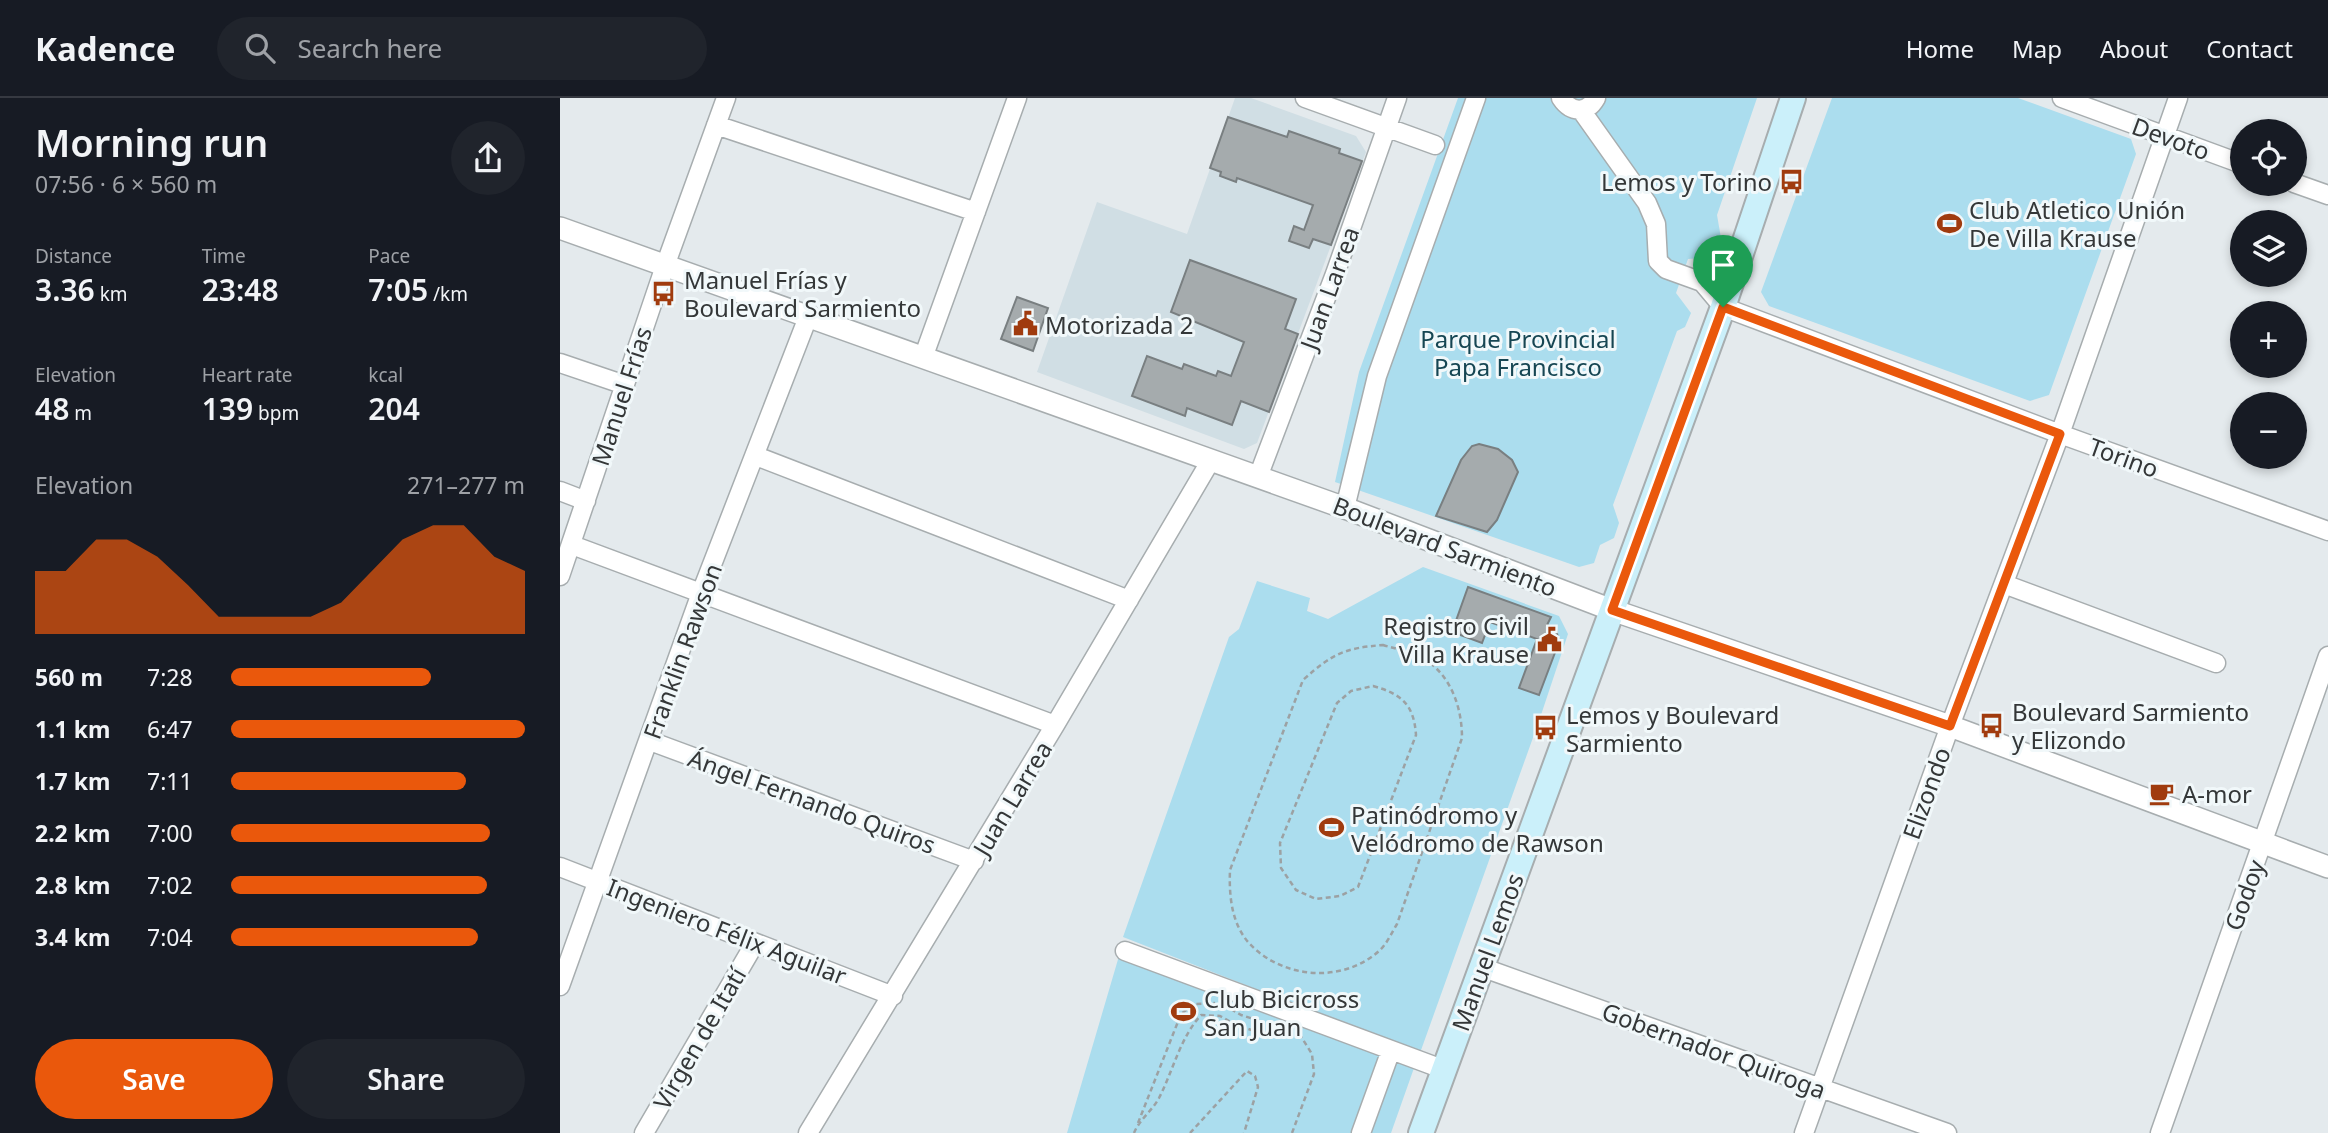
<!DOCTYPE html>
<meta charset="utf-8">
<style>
:root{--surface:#171b24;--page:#20242c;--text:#f1f3f6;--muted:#9ea1a6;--line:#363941;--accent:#ea580c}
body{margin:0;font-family:"Noto Sans",sans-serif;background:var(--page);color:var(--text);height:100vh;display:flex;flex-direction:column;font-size:26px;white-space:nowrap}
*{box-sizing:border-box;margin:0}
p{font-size:23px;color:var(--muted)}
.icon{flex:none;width:38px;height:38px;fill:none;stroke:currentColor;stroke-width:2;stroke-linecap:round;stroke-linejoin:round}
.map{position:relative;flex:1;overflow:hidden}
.drawer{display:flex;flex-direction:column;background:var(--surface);width:560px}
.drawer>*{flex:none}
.fabs{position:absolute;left:1670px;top:21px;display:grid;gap:14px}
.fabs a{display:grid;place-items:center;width:77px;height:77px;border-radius:50%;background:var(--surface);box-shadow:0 4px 10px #0003;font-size:35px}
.pin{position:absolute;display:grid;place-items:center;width:60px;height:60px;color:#fff;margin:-72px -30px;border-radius:50% 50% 50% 0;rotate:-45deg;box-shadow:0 0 7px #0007}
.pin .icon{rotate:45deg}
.round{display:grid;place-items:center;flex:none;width:74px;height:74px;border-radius:37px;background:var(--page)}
.head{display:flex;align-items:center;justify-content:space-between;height:119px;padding:0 35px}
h1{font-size:38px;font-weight:600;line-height:52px}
.stats{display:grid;grid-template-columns:repeat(3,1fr);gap:10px;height:119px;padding:7px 35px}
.stats div{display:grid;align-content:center}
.stats b{font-size:30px;font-weight:600}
.stats small{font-size:19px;font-weight:400}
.stats p{font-size:19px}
.chart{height:196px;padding:14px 35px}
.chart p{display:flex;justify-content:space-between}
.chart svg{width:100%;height:126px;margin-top:7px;fill:var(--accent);opacity:.7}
.button{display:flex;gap:14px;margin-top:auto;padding:14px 35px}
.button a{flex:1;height:80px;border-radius:42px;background:var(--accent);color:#fff;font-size:28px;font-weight:600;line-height:80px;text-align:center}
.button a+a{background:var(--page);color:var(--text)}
ul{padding:0 35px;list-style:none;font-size:23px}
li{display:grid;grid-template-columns:112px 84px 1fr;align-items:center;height:52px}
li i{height:18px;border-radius:9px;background:var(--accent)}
header{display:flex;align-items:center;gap:42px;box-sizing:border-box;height:98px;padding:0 35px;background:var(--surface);border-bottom:2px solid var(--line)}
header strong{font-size:33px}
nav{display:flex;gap:38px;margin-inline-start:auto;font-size:24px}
.search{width:490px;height:63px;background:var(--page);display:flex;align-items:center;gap:18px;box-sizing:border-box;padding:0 24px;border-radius:38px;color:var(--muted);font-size:26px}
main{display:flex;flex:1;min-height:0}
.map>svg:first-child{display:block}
.built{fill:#d0dee4}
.green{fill:#abddee}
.building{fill:#a5abad;stroke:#797f81;stroke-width:2}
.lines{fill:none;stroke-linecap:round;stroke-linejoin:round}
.minor-casing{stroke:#a7adaf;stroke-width:21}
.tertiary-casing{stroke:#a7adaf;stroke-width:24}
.secondary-casing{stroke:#a7adaf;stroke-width:28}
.path{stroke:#9ca1a3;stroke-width:2.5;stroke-dasharray:5 3.5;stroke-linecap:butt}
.minor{stroke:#fff;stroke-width:18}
.tertiary{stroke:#fff;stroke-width:21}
.secondary{stroke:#cbf0fa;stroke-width:24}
.route-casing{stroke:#fff;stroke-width:14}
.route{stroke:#ea580c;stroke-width:9}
.labels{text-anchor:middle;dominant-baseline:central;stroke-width:6;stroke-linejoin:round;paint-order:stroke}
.street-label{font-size:24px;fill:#343738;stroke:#f1f8fa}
.poi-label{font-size:24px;fill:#343738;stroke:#f1f8fa;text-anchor:start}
.park-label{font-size:24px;fill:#164653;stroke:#f1f8fa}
</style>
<header>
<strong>Kadence</strong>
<div class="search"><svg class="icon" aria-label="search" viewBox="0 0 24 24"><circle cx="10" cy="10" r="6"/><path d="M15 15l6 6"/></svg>Search here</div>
<nav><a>Home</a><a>Map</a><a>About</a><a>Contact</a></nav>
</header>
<main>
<section class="drawer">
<div class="head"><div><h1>Morning run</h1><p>07:56 · 6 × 560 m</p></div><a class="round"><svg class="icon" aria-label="share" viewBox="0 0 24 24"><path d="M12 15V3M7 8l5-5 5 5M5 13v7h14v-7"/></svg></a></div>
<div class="stats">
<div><p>Distance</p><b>3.36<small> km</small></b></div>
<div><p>Time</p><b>23:48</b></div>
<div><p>Pace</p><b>7:05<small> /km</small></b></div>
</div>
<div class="stats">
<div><p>Elevation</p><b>48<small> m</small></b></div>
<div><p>Heart rate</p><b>139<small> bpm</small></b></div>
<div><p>kcal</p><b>204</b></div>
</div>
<div class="chart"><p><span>Elevation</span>271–277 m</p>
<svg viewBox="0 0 160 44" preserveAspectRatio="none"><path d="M0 44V22L10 22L20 11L30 11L40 17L50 27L60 38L70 38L80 38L90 38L100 33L110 22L120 11L130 6L140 6L150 17L160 22V44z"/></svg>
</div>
<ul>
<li><b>560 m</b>7:28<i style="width:68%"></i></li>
<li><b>1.1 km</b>6:47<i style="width:100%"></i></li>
<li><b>1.7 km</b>7:11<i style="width:80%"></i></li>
<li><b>2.2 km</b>7:00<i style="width:88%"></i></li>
<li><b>2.8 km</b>7:02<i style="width:87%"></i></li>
<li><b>3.4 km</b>7:04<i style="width:84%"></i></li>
</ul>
<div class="button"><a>Save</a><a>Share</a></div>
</section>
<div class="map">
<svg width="1768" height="1035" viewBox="0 0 1768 1035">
<rect width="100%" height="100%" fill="#e4eaed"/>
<path class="built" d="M675,0H691L796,38L806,54L697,345L684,351L477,274L537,104L627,136Z"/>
<path class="green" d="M898,0H1197L1157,117L1161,140L1152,159L1128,161L1116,195L1131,215L1125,229L1117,233L1053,407L1059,425L1054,440L1040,447L1034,465L1019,469L775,384L799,274Z
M1272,0H1458L1571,41L1576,56L1489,297L1470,303L1209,208L1201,194Z
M863,469L999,518L1008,536L980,620L860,955L563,839L669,539L679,531L697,483L750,500L747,513L768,521Z
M559,858L854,970L831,1035H507Z"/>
<path class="building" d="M668,19L727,39L729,33L780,51L779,55L802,63L771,147L753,141L749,150L729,143L734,128L744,132L753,107L677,80L676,84L660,78L661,74L650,70Z
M630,162L736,201L725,231L738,236L709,314L681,303L672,327L627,310L625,318L572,298L587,258L622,271L624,266L656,278L658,273L671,278L684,244L611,214Z
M457,199L488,210L473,253L441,241Z
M919,346L938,351L952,362L958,374L937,422L927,434L876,418L901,362L912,348Z
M908,489L991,519L987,527L996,531L999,544L979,597L959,590L977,541L930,524L922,545L892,534Z"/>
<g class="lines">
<defs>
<path id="minor" d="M745,0L875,47
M1001,0C1011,15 1027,16 1036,0
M1502,0L1682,66
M1021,12L1087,105L1096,126L1098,163L1106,171L1142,184L1163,209L1500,336L1768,433
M156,27L416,114
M1734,85L1768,97
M363,260L457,0
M0,265L65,287
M196,358L569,502
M698,379L775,176L837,0
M0,393L26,403
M785,410L817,278L916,0
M12,447L495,627
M0,478L105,168L166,0
M1444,486L1656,565
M90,643L414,763
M0,769L333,898
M565,853L885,972
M921,869L1387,1035
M0,888L141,495L248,219
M84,1035L195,845
M248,1035L495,627L651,362
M801,1035L831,952
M1244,1035L1390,628L1500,336L1618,0
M1600,1035L1768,558"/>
<path id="tertiary" d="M0,130L785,410L1052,512L1390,628L1768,769"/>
<path id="secondary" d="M861,1035L1163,209L1233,0"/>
</defs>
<use href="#minor" class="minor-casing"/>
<use href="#tertiary" class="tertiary-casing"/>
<use href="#secondary" class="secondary-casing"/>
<path class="path" d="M823,547C835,551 850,553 861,559C890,575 902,608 902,640L837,826C832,834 827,846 819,853C782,886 721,881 688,844C671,824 669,796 670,772L743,582C772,556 784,550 823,547Z
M813,588C842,596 854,607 856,637L798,789L780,798L756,801L736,792L721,770L720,745L777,605L791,593Z
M671,911L681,917L703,924
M578,1025L621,916L634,906L655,905
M574,1035C579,1022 592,1013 599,1000C613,973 620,940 641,917L660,918L676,927L701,935L731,933
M630,1035L687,973L695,978L698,989L684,1035
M732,1035L754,976L752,956L740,937"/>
<use href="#minor" class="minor"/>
<use href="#tertiary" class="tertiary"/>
<use href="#secondary" class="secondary"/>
</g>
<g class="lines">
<defs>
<path id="route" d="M1163,209L1500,336L1390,628L1052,512Z"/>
</defs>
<use href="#route" class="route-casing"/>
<use href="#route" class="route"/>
</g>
<defs>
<symbol id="bus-bare" viewBox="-9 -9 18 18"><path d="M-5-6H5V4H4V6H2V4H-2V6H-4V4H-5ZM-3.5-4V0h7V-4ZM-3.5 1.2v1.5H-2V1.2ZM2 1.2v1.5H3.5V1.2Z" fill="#a03b0e" stroke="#f1f8fa" stroke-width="2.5" paint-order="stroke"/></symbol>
<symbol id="stadium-bare" viewBox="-9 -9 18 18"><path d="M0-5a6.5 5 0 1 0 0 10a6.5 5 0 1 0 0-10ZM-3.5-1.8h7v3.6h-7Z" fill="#a03b0e" stroke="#f1f8fa" stroke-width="2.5" paint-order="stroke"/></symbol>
<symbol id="civic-bare" viewBox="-9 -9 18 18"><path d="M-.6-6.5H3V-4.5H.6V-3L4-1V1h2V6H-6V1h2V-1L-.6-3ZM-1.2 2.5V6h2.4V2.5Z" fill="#a03b0e" stroke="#f1f8fa" stroke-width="2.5" paint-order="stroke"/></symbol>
<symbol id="cafe-bare" viewBox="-9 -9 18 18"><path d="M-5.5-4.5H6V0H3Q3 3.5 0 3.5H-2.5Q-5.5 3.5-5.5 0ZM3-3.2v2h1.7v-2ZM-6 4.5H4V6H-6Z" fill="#a03b0e" stroke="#f1f8fa" stroke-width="2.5" paint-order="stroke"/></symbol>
</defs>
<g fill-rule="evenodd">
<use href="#bus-bare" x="1214" y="66" width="35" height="35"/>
<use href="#stadium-bare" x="1372" y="108" width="35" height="35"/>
<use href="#bus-bare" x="86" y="178" width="35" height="35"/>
<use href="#civic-bare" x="448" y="208" width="35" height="35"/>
<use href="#civic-bare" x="972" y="524" width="35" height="35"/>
<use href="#bus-bare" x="1414" y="610" width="35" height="35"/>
<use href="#bus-bare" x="968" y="612" width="35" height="35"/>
<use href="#cafe-bare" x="1584" y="678" width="35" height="35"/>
<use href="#stadium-bare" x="754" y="712" width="35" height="35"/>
<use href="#stadium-bare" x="606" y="896" width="35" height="35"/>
</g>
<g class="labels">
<g class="street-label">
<text transform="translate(1611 40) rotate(20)">Devoto</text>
<text transform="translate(769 190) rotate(-70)">Juan Larrea</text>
<text transform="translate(61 298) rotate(-72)">Manuel Frías</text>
<text transform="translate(1564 359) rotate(20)">Torino</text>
<text transform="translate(885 448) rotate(21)">Boulevard Sarmiento</text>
<text transform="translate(122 553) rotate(-70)">Franklin Rawson</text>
<text transform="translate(1366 695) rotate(-70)">Elizondo</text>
<text transform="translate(452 700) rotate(-59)">Juan Larrea</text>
<text transform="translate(252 703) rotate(20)">Ángel Fernando Quiros</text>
<text transform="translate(1684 797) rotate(-70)">Godoy</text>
<text transform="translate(167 833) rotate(21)">Ingeniero Félix Aguilar</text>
<text transform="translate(927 854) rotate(-70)">Manuel Lemos</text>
<text transform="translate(139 940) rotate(-60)">Virgen de Itatí</text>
<text transform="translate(1154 952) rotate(20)">Gobernador Quiroga</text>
</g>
<g class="poi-label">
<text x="1212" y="83" text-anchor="end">Lemos y Torino</text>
<text x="1409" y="111">Club Atletico Unión<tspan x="1409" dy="28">De Villa Krause</tspan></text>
<text x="124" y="181">Manuel Frías y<tspan x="124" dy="28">Boulevard Sarmiento</tspan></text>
<text x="485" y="226">Motorizada 2</text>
<text x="969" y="527" text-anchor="end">Registro Civil<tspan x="969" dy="28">Villa Krause</tspan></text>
<text x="1452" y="613">Boulevard Sarmiento<tspan x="1452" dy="28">y Elizondo</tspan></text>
<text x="1006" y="616">Lemos y Boulevard<tspan x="1006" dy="28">Sarmiento</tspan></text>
<text x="1622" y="695">A-mor</text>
<text x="791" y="716">Patinódromo y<tspan x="791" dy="28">Velódromo de Rawson</tspan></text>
<text x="644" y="900">Club Bicicross<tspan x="644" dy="28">San Juan</tspan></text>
</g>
<g class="park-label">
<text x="958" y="240">Parque Provincial<tspan x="958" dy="28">Papa Francisco</tspan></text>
</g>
</g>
</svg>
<div class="fabs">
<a><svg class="icon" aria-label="locate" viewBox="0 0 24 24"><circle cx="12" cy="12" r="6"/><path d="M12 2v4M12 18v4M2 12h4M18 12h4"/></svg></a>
<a><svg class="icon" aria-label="layers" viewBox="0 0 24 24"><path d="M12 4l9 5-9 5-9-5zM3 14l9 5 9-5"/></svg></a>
<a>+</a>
<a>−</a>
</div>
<div class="pin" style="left:1163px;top:209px;background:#1e9e55"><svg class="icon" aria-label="arrive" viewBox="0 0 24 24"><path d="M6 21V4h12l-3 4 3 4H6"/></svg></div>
</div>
</main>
